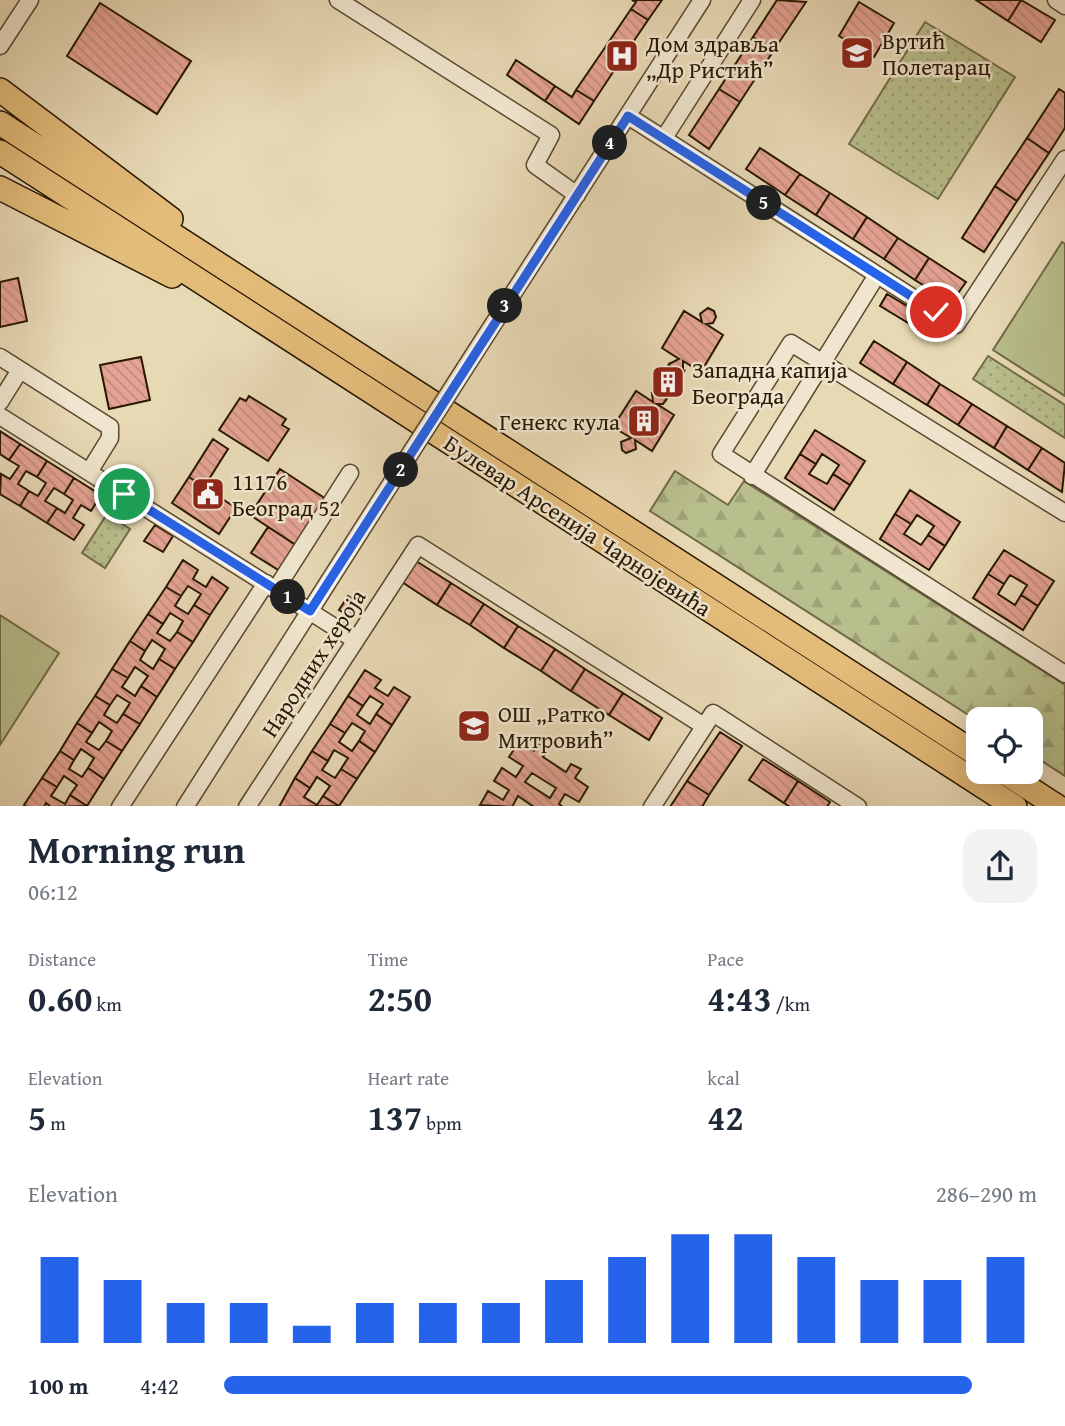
<!DOCTYPE html>
<meta charset="utf-8">
<style>
:root{--surface:#fff;--page:#f2f2f3;--text:#1f2937;--muted:#747a83;--accent:#2563eb}
body{margin:0;font-family:"Gentium Book Plus",serif;background:var(--page);color:var(--text);height:100vh;display:flex;flex-direction:column;font-size:26px;white-space:nowrap}
*{box-sizing:border-box;margin:0}
p{font-size:23px;color:var(--muted)}
.icon{flex:none;width:38px;height:38px;fill:none;stroke:currentColor;stroke-width:2;stroke-linecap:round;stroke-linejoin:round}
.map{position:relative;height:806px;overflow:hidden}
.details{display:flex;flex-direction:column;background:var(--surface);flex:1}
.details>*{flex:none}
.tools{position:absolute;left:966px;top:707px;display:grid;gap:14px}
.tools a{display:grid;place-items:center;width:77px;height:77px;border-radius:14px;background:var(--surface);box-shadow:0 7px 28px #0002;font-size:35px}
.pin{position:absolute;display:grid;place-items:center;width:60px;height:60px;color:#fff;margin:-30px;border:4px solid #fff;border-radius:50%;box-shadow:0 2px 7px #0007}
.km{position:absolute;width:35px;height:35px;margin:-18px;border-radius:50%;background:#222;color:#fff;font-size:19px;line-height:35px;text-align:center}
.round{display:grid;place-items:center;flex:none;width:74px;height:74px;border-radius:21px;background:var(--page)}
.headline{display:flex;align-items:center;justify-content:space-between;height:119px;padding:0 28px}
h1{font-size:38px;font-weight:800;line-height:52px}
.stats{display:grid;grid-template-columns:repeat(3,1fr);gap:10px;height:119px;padding:7px 28px}
.stats div{display:grid;align-content:center}
.stats b{font-size:35px;font-weight:800}
.stats small{font-size:19px;font-weight:400}
.stats p{font-size:19px}
.chart{height:196px;padding:14px 28px}
.chart p{display:flex;justify-content:space-between}
.chart svg{width:100%;height:126px;margin-top:7px;stroke:var(--accent);stroke-width:6}
ul{padding:0 28px;list-style:none;font-size:23px}
li{display:grid;grid-template-columns:112px 84px 1fr;align-items:center;height:52px}
li i{height:18px;border-radius:9px;background:var(--accent)}
.map>svg:first-child{display:block}
.green{fill:url(#green-dots);stroke:#706b47;stroke-width:2}
.forest{fill:url(#forest-firs);stroke:#706b47;stroke-width:2}
.pitch{fill:#b8bf8c;stroke:#706b47;stroke-width:2}
.building{fill:url(#building-back-hatch);stroke:#271702;stroke-width:2;fill-rule:evenodd}
.lines{fill:none;stroke-linecap:round;stroke-linejoin:round}
.minor-casing{stroke:#57482f;stroke-width:19}
.highway-casing{stroke:#271702;stroke-width:26}
.minor{stroke:#f0e6cf;stroke-width:16}
.highway{stroke:#e4bc7a;stroke-width:23}
.minor-bridge-casing{stroke:#57482f;stroke-width:19;stroke-linecap:butt}
.minor-bridge{stroke:#f0e6cf;stroke-width:16}
.route-casing{stroke:#fff;stroke-width:14}
.route{stroke:#2563eb;stroke-width:9}
.labels{text-anchor:middle;dominant-baseline:central;stroke-width:5;stroke-linejoin:round;paint-order:stroke}
.poi-label{font-size:23px;fill:#271702;stroke:#f0e6cf;text-anchor:start}
.street-label{font-size:23px;fill:#271702;stroke:#f0e6cf}
</style>
<div class="map">
<svg width="1065" height="807" viewBox="0 0 1065 807">
<defs>
<pattern id="green-dots" width="8" height="8" patternUnits="userSpaceOnUse" patternTransform="scale(1.75)"><rect width="8" height="8" fill="#b8bf8c"/><path d="M2 2h.1M6 6h.1" fill="none" stroke="#9ea377" stroke-width="1.8" stroke-linecap="round"/></pattern>
<pattern id="forest-firs" width="22" height="20" patternUnits="userSpaceOnUse" patternTransform="scale(1.75)"><rect width="22" height="20" fill="#b8bf8c"/><path d="M5 1l3.5 6h-7zM16 11l3.5 6h-7z" fill="#9ea377"/></pattern>
<pattern id="building-back-hatch" width="6" height="6" patternUnits="userSpaceOnUse" patternTransform="scale(1.75)"><rect width="6" height="6" fill="#e5a393"/><path d="M-1 5l2 2M0 0l6 6M5-1l2 2" fill="none" stroke="#c48c7d"/></pattern>
</defs>
<rect width="100%" height="100%" fill="#e8d9b5"/>
<filter id="stains"><feTurbulence type="fractalNoise" baseFrequency=".00286" numOctaves="4"/><feColorMatrix values="0 0 0 0 .2 0 0 0 0 .09 0 0 0 0 .02 0 0 0 .5 -.17"/></filter>
<radialGradient id="worn" r=".72"><stop offset=".6" stop-color="#630" stop-opacity="0"/><stop offset="1" stop-color="#630" stop-opacity=".3"/></radialGradient>
<path class="green" d="M925,22L1015,77L938,199L849,144Z
M988,356L1065,405V438L973,379Z
M107,514L130,529L105,568L82,553Z"/>
<path class="forest" d="M675,471L728,505L744,481L1065,685V776L1031,754V719L978,721L650,511Z"/>
<path class="pitch" d="M1062,242L1065,244V396L993,350Z
M0,615L59,653L0,745Z"/>
<path class="building" d="M632,0H662L648,20L631,9L636,2Z
M777,0L806,2L774,50L753,37Z
M976,0H1021L1008,21Z
M1021,0L1055,20L1041,42L1008,21Z
M859,2L894,23L874,57L839,36Z
M100,3L191,61L157,114L67,56Z
M631,9L648,20L623,57L606,46Z
M753,37L774,50L740,102L719,89Z
M606,46L623,57L594,101L576,90Z
M516,60L555,86L545,101L507,75Z
M555,86L572,97L576,90L594,101L579,124L545,101Z
M719,89L740,102L709,149L689,135Z
M1059,89L1065,93V128L1049,153L1027,138Z
M1027,138L1049,153L1017,201L995,186Z
M760,148L800,174L785,195L746,169Z
M800,174L830,193L816,215L785,195Z
M995,186L1017,201L984,252L962,238Z
M830,193L867,217L853,239L816,215Z
M867,217L898,238L884,259L853,239Z
M898,238L929,258L915,280L884,259Z
M929,258L966,282L951,303L915,280Z
M18,278L27,321L0,327V282Z
M887,294L932,321L925,333L880,306Z
M708,308L714,311L716,317L713,323L706,324L723,335L701,372L683,361V372L674,374L669,364L679,359L662,348L684,311L702,322L700,314Z
M874,341L907,362L893,384L860,363Z
M141,357L150,400L109,409L100,365Z
M907,362L940,384L927,405L893,384Z
M669,364L674,374L684,371L666,400L663,390L658,389L652,393Z
M940,384L972,404L958,425L927,405Z
M658,389L665,391L667,398L663,404H657L674,415L652,451L635,440L636,449L626,453L622,450L621,442L631,438L613,427L636,391L653,402L652,393Z
M249,396L286,419L282,425L289,429L268,461L219,430L240,398L246,401Z
M972,404L1007,426L994,448L958,425Z
M1007,426L1042,448L1028,470L994,448Z
M815,430L865,461L850,485L833,474L839,465L822,454L816,464L800,454Z
M0,431L20,444L9,460L0,454Z
M213,439L228,449L204,487L189,477Z
M20,444L47,461L37,477L26,471L18,484L29,491L20,506L0,494L1,474L10,479L19,466L9,460Z
M1042,448L1065,463L1062,492L1028,470Z
M800,454L816,464L809,474L827,484L833,474L850,485L834,510L785,478Z
M47,461L74,478L64,494L54,488L45,501L57,508L47,523L20,506L29,491L38,496L46,483L37,477Z
M280,469L326,499L296,545L250,515Z
M189,477L236,508L219,534L172,503Z
M74,478L101,495L91,511L81,505L73,518L84,525L74,540L47,523L57,508L65,513L73,500L64,494Z
M910,490L960,522L945,546L928,535L934,526L917,515L911,524L895,514Z
M895,514L911,524L904,534L921,545L928,535L945,546L929,570L880,539Z
M155,525L173,536L163,552L144,541Z
M268,527L296,545L280,571L251,553Z
M1004,550L1054,581L1038,606L1021,595L1027,585L1010,575L1004,584L988,574Z
M183,560L198,570L193,579L206,587L212,577L228,588L210,615L194,605L201,594L188,586L181,596L166,587Z
M416,561L451,583L437,605L402,582Z
M988,574L1004,584L998,594L1015,605L1021,595L1038,606L1023,630L973,598Z
M451,583L484,604L470,625L437,605Z
M166,587L181,596L175,606L188,614L194,605L210,615L193,642L177,632L183,621L170,613L163,624L148,614Z
M348,596L358,602L349,616L339,610Z
M484,604L518,626L504,648L470,625Z
M148,614L163,624L157,633L170,641L177,632L193,642L175,669L159,659L165,649L152,640L145,651L130,641Z
M518,626L555,649L541,671L504,648Z
M130,641L145,651L140,660L153,669L159,659L175,669L157,697L141,686L148,676L135,667L128,678L112,669Z
M555,649L585,669L571,691L541,671Z
M112,669L128,678L122,687L135,696L141,686L157,697L140,724L123,714L130,703L117,695L110,705L95,696Z
M585,669L623,693L609,715L571,691Z
M365,670L381,680L375,688L388,696L394,687L410,697L392,725L376,714L383,704L370,696L363,706L348,696Z
M623,693L662,718L649,740L609,715Z
M95,696L110,705L104,715L117,723L123,714L140,724L122,751L106,741L112,731L99,722L92,733L77,723Z
M348,696L363,706L357,715L370,724L376,714L392,725L375,752L359,741L365,731L352,723L345,733L330,724Z
M77,723L92,733L86,742L99,750L106,741L122,751L104,779L88,768L94,758L81,749L74,760L60,751Z
M330,724L345,733L339,742L352,751L359,741L375,752L357,779L341,769L348,758L334,750L328,761L312,751Z
M720,732L742,746L709,795L687,781Z
M519,742L534,751L539,743L548,749L543,757L566,772L571,764L581,769L575,778L588,787L579,802L565,794L559,804L563,807H534L518,796L512,807L480,805L488,791L503,800L509,790L494,781L502,768L516,777L523,766L509,757ZM532,773L556,788L550,798L525,782Z
M60,751L74,760L69,769L82,777L88,768L104,779L87,806L70,795L77,785L64,776L57,787L42,778Z
M312,751L328,761L322,770L335,778L341,769L357,779L339,806L323,796L330,786L317,777L310,788L295,778Z
M763,759L798,781L784,803L749,780Z
M42,778L57,787L51,796L65,804L70,795L87,806L51,807L46,803L44,807H27L24,805Z
M295,778L310,788L304,797L317,805L323,796L339,806L279,807Z
M687,781L709,795L702,807H670Z
M798,781L830,802L827,807H790L784,803Z"/>
<g class="lines">
<defs>
<path id="minor" d="M338,0L551,135L535,165L577,195
M1056,0L1065,6
M0,46L30,0
M628,116L956,325L1065,159
M664,138L752,0
M0,357L110,427V438L89,472
M465,368L702,0
M0,402L20,370
M0,416L355,640
M752,476L877,275
M1065,513L791,343L721,454L1065,674
M276,589L350,473
M120,807L266,583
M185,807L406,460
M247,807L418,545L704,726
M652,807L713,713L858,807"/>
<path id="highway" d="M0,90L171,219
M0,123L978,755
M0,152L1015,807
M0,188L172,276
M1004,772L1058,807"/>
</defs>
<use href="#minor" class="minor-casing"/>
<use href="#highway" class="highway-casing"/>
<use href="#minor" class="minor"/>
<use href="#highway" class="highway"/>
<defs>
<path id="minor-bridge" d="M406,460L465,368"/>
</defs>
<use href="#minor-bridge" class="minor-bridge-casing"/>
<use href="#minor-bridge" class="minor-bridge"/>
</g>
<g class="lines">
<defs>
<path id="route" d="M124,494L310,611L628,116L936,312"/>
</defs>
<use href="#route" class="route-casing"/>
<use href="#route" class="route"/>
</g>
<defs>
<symbol id="school-square" viewBox="-11 -11 22 22"><rect x="-9" y="-9" width="18" height="18" rx="4" fill="#8f2418" stroke="#f0e6cf"/><path d="M0-5L7-2L0 1L-7-2ZM-4 1L0 2.5L4 1V4Q0 6-4 4Z" fill="#fff"/></symbol>
<symbol id="hospital-square" viewBox="-11 -11 22 22"><rect x="-9" y="-9" width="18" height="18" rx="4" fill="#8f2418" stroke="#f0e6cf"/><path d="M-5-5h3v3.5h4V-5h3V5h-3V1.5h-4V5h-3Z" fill="#fff"/></symbol>
<symbol id="building-square" viewBox="-11 -11 22 22"><rect x="-9" y="-9" width="18" height="18" rx="4" fill="#8f2418" stroke="#f0e6cf"/><path d="M-4-6H4V6H1V3H-1V6H-4ZM-2.5-4.3h1.7v1.8h-1.7ZM.8-4.3h1.7v1.8H.8ZM-2.5-1h1.7V.8h-1.7ZM.8-1h1.7V.8H.8Z" fill="#fff"/></symbol>
<symbol id="civic-square" viewBox="-11 -11 22 22"><rect x="-9" y="-9" width="18" height="18" rx="4" fill="#8f2418" stroke="#f0e6cf"/><path d="M-.6-6.5H3V-4.5H.6V-3L4-1V1h2V6H-6V1h2V-1L-.6-3ZM-1.2 2.5V6h2.4V2.5Z" fill="#fff"/></symbol>
</defs>
<g fill-rule="evenodd">
<use href="#school-square" x="838" y="34" width="38" height="38"/>
<use href="#hospital-square" x="603" y="37" width="38" height="38"/>
<use href="#building-square" x="649" y="363" width="38" height="38"/>
<use href="#building-square" x="625" y="402" width="38" height="38"/>
<use href="#civic-square" x="189" y="475" width="38" height="38"/>
<use href="#school-square" x="455" y="707" width="38" height="38"/>
</g>
<g class="labels">
<g class="poi-label">
<text x="882" y="40">Вртић<tspan x="882" dy="26">Полетарац</tspan></text>
<text x="646" y="43">Дом здравља<tspan x="646" dy="26">„Др Ристић”</tspan></text>
<text x="692" y="369">Западна капија<tspan x="692" dy="26">Београда</tspan></text>
<text x="620" y="421" text-anchor="end">Генекс кула</text>
<text x="232" y="481">11176<tspan x="232" dy="26">Београд 52</tspan></text>
<text x="498" y="713">ОШ „Ратко<tspan x="498" dy="26">Митровић”</tspan></text>
</g>
<g class="street-label">
<text transform="translate(578 525) rotate(33)">Булевар Арсенија Чарнојевића</text>
<text transform="translate(313 663) rotate(-57)">Народних хероја</text>
</g>
</g>
<rect width="100%" height="100%" filter="url(#stains)"/>
<rect width="100%" height="100%" fill="url(#worn)"/>
</svg>
<div class="tools">
<a><svg class="icon" aria-label="locate" viewBox="0 0 24 24"><circle cx="12" cy="12" r="6"/><path d="M12 2v4M12 18v4M2 12h4M18 12h4"/></svg></a>
</div>
<div class="pin" style="left:124px;top:494px;background:#1e9e55"><svg class="icon" aria-label="arrive" viewBox="0 0 24 24"><path d="M6 21V4h12l-3 4 3 4H6"/></svg></div>
<div class="pin" style="left:936px;top:312px;background:#d93025"><svg class="icon" aria-label="check" viewBox="0 0 24 24"><path d="M5 12l5 5 9-10"/></svg></div>
<b class="km" style="left:288px;top:597px">1</b>
<b class="km" style="left:401px;top:470px">2</b>
<b class="km" style="left:505px;top:306px">3</b>
<b class="km" style="left:610px;top:143px">4</b>
<b class="km" style="left:764px;top:203px">5</b>
</div>
<section class="details">
<div class="headline"><div><h1>Morning run</h1><p>06:12</p></div><a class="round"><svg class="icon" aria-label="share" viewBox="0 0 24 24"><path d="M12 15V3M7 8l5-5 5 5M5 13v7h14v-7"/></svg></a></div>
<div class="stats">
<div><p>Distance</p><b>0.60<small> km</small></b></div>
<div><p>Time</p><b>2:50</b></div>
<div><p>Pace</p><b>4:43<small> /km</small></b></div>
</div>
<div class="stats">
<div><p>Elevation</p><b>5<small> m</small></b></div>
<div><p>Heart rate</p><b>137<small> bpm</small></b></div>
<div><p>kcal</p><b>42</b></div>
</div>
<div class="chart"><p><span>Elevation</span>286–290 m</p>
<svg viewBox="0 0 160 44" preserveAspectRatio="none"><path d="M5 44V14M15 44V22M25 44V30M35 44V30M45 44V38M55 44V30M65 44V30M75 44V30M85 44V22M95 44V14M105 44V6M115 44V6M125 44V14M135 44V22M145 44V22M155 44V14"/></svg>
</div>
<ul>
<li><b>100 m</b>4:42<i style="width:92%"></i></li>
</ul>
</section>
